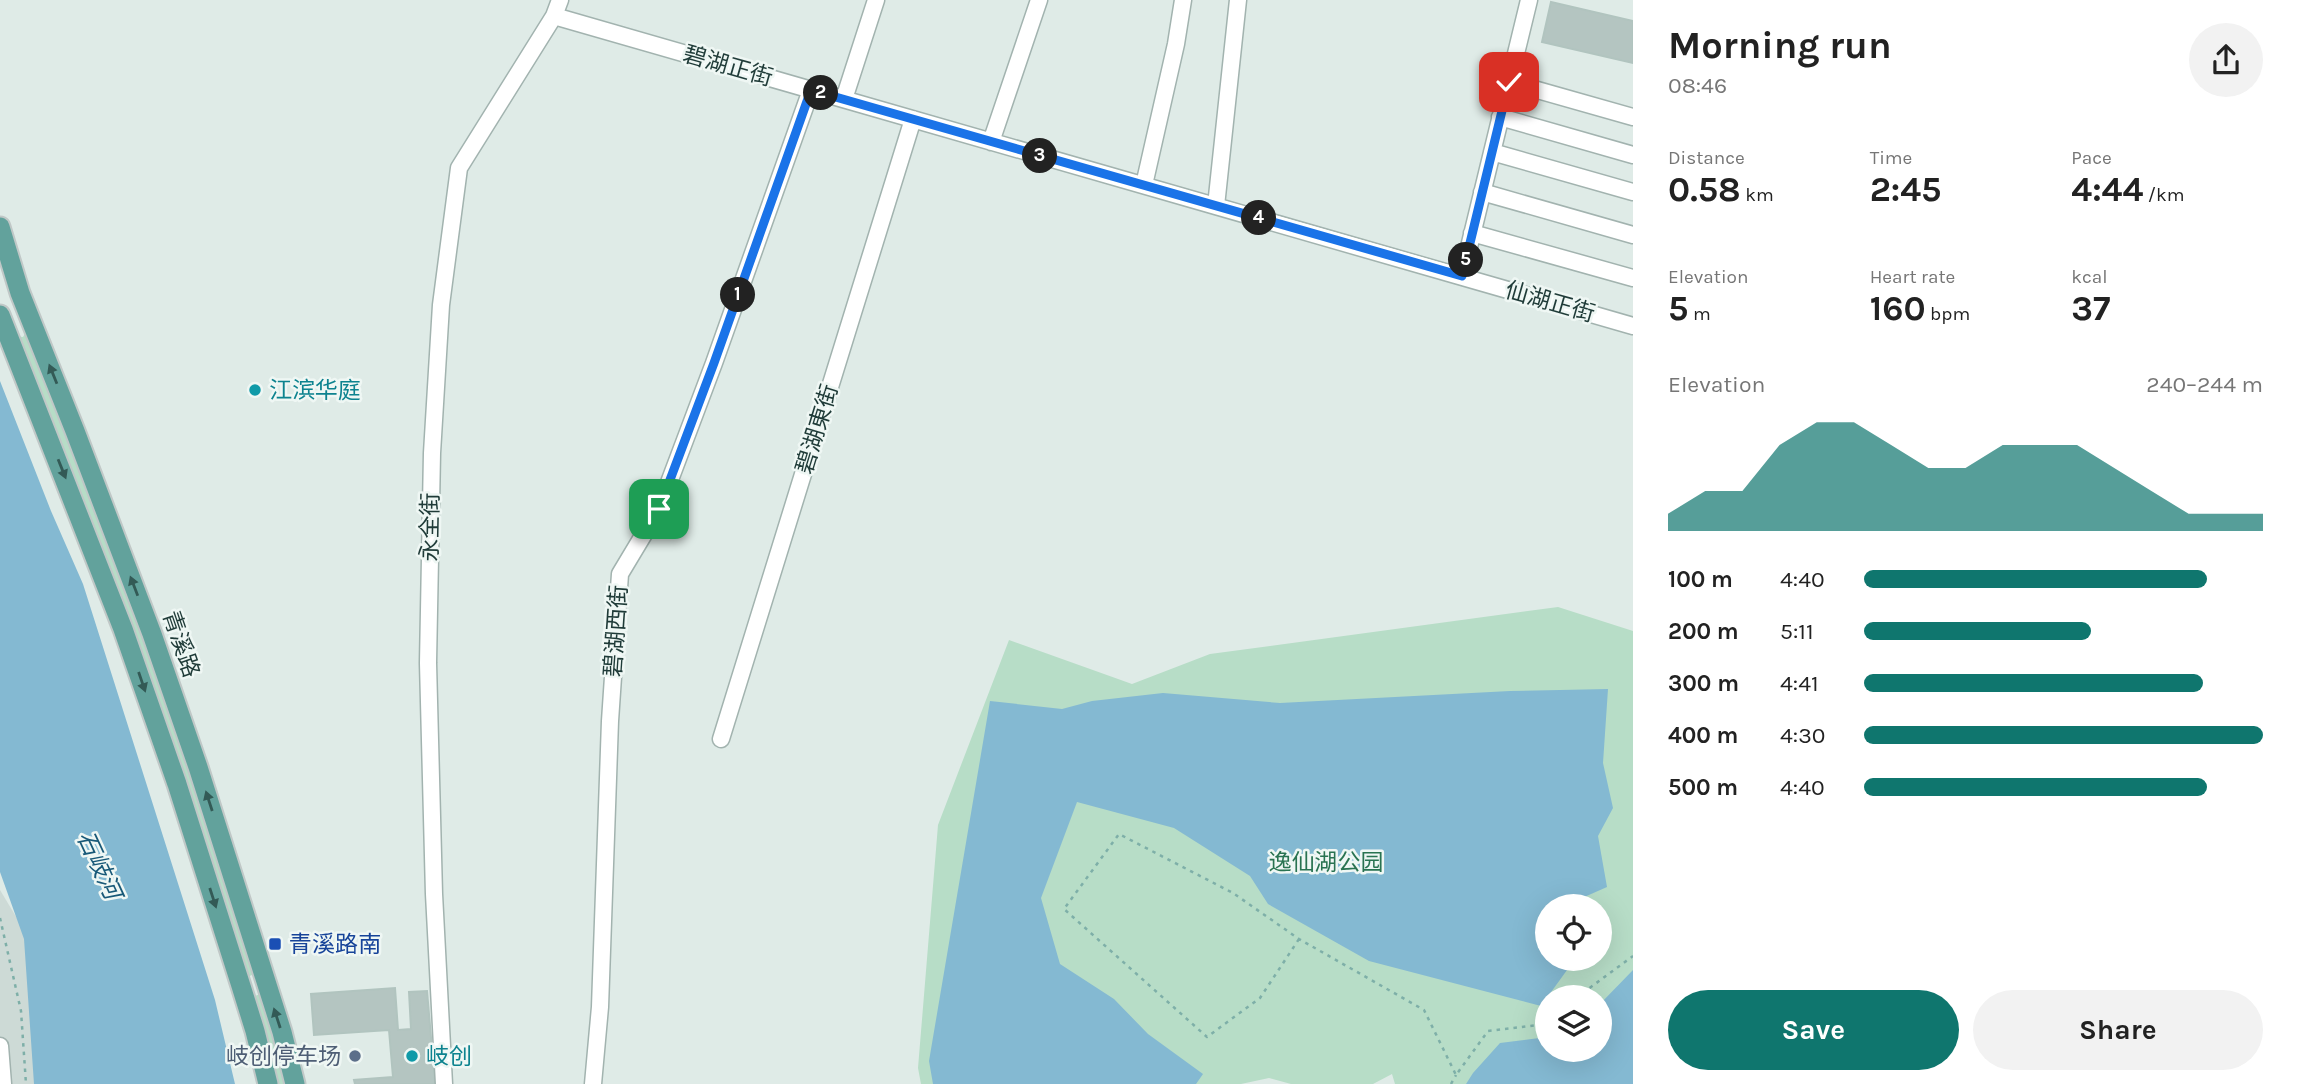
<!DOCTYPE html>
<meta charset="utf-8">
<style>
:root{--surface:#fff;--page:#f2f2f2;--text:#222;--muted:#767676;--accent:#0f766e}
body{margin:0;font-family:Karla,"Noto Sans SC",sans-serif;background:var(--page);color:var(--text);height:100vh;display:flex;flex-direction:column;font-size:26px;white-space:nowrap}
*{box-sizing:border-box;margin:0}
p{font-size:23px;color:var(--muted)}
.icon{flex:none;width:38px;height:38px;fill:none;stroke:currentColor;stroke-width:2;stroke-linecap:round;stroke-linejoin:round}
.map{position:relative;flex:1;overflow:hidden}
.side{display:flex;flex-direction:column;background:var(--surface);width:665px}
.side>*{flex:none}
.fabs{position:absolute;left:1535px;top:894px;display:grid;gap:14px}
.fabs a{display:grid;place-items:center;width:77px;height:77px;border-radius:50%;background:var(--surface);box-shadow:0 7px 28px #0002;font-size:35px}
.pin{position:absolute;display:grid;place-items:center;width:60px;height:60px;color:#fff;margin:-30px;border-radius:14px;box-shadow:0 4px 10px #0006}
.km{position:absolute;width:35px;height:35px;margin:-18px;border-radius:50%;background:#222;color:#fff;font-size:19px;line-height:35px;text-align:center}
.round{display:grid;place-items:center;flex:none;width:74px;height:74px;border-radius:37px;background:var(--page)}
.summary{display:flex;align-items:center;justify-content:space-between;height:119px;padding:0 35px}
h1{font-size:38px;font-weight:700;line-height:52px}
.stats{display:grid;grid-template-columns:repeat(3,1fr);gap:10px;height:119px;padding:7px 35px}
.stats div{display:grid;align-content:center}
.stats b{font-size:35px;font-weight:700}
.stats small{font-size:19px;font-weight:400}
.stats p{font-size:19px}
.chart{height:196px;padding:14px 35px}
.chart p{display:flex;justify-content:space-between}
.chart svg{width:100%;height:126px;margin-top:7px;fill:var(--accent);opacity:.7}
.action{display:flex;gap:14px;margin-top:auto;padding:14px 35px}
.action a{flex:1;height:80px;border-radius:42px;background:var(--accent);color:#fff;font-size:28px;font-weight:700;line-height:80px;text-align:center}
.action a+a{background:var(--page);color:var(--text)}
ul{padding:0 35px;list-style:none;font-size:23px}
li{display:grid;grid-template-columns:112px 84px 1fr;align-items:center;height:52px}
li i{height:18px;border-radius:9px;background:var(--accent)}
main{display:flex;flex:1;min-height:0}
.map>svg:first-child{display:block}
.built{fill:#cddad6}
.green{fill:#b7ddc7;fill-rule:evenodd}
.water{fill:#84b9d2}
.building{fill:#b4c5c1;stroke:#b1c4bf;stroke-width:2}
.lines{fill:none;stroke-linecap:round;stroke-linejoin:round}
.minor-casing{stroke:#a2b3af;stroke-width:19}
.major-casing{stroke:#c0c8c7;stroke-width:23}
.path{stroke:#7eafa8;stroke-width:2.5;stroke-dasharray:3.5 5;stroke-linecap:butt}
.minor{stroke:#fff;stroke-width:16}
.major{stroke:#62a29c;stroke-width:19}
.oneway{fill:#335a56}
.route-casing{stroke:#fff;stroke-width:14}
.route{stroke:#1a73e8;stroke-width:9}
.culture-dot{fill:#0f9aa8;stroke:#eff7f4;stroke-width:2.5}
.transit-dot{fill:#1a4fb4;stroke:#eff7f4;stroke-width:2.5}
.service-dot{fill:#5c6f8a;stroke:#eff7f4;stroke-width:2.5}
.labels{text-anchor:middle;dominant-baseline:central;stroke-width:5;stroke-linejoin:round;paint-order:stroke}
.street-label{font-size:23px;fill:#1f3b38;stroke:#eff7f4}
.culture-label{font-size:23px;fill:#0d838f;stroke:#eff7f4;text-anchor:start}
.park-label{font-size:23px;fill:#297351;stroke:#eff7f4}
.transit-label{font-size:23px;fill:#164399;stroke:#eff7f4;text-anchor:start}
.service-label{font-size:23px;fill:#4e5e75;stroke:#eff7f4;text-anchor:end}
.water-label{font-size:24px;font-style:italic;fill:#185978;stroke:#eff7f4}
</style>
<main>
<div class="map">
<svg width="1633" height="1084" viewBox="0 0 1633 1084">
<rect width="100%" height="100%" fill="#dfebe7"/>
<path class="built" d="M0,890L30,940L39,1084H0Z"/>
<path class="green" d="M26,332L126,589L164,696L253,967L252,975L247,977L121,596L75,479L13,336L23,337Z
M1558,607L1633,631V1084H1395L1392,1074L1373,1084H1291L1269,1078L1241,1084H921L918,1068L938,825L1009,640L1132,684L1210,654ZM1547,906H1600V959H1547ZM1547,998H1600V1050H1547Z
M262,993L285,1084H275L253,997Z"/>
<path class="water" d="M0,381L51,511L83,584L215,1000L235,1084H34L24,939L0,872Z
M1608,689L1603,763L1613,808L1598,836L1607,887L1573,902V906H1547V959H1575L1541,1006L1369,961L1268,904L1250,876L1174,828L1077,802L1041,898L1060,964L1114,999L1148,1034L1203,1074L1196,1084H933L929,1061L990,701L1062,709L1092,701L1163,693L1280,703L1510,691Z
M1633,970V1084H1466L1473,1073L1500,1043L1547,1037V1050H1600V1004Z"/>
<path class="building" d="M1551,2L1633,21V63L1542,42Z
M395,988L398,1030L411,1029L409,992L427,991L435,1084H355L354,1080L393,1077L389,1030L314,1035L311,994Z"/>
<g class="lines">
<defs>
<path id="minor" d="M554,16L1633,326
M1509,82L1633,117
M844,99L876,0
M1500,117L1633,155
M991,142L1039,0
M1492,152L1633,192
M1144,185L1176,44L1183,0
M1482,192L1633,235
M1216,206L1238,0
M1472,233L1633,278
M1462,276L1529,0
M721,739L913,119
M0,1046L3,1084
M444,1084L434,894L428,663L432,453L441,305L459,168L554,16L560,0
M593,1084L600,1007L610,721L620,574L659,509L714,363L811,90"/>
<path id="major" d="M0,227L20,293L75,431L152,634L198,767L282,1032L295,1084
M0,315L123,629L177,784L241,986L255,1031L268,1084"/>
</defs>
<use href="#minor" class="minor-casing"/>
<use href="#major" class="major-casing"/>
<path class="path" d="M0,918L21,1011L26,1084
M1299,939L1260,998L1207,1037L1064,909L1119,834L1233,893L1299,939L1424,1010L1456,1075L1488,1031L1538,1025L1547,1019
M1576,998L1633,956
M1451,1084L1456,1075"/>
<use href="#minor" class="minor"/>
<use href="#major" class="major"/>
</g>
<defs><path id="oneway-solid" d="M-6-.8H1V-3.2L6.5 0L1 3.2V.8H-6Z" transform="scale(1.75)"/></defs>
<g class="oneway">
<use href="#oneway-solid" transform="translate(53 374) rotate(-112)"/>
<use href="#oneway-solid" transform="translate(62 469) rotate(68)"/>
<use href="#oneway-solid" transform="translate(134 586) rotate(-111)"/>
<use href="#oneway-solid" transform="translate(142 682) rotate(71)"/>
<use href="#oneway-solid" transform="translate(209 801) rotate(-108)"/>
<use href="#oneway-solid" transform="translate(213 898) rotate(72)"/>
<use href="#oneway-solid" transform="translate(277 1018) rotate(-108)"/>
</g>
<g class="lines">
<defs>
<path id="route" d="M659,509L714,363L811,90L1462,276L1509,82"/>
</defs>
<use href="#route" class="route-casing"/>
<use href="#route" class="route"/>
</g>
<g class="culture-dot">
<circle cx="255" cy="390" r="7"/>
<circle cx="412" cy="1056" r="7"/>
</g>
<rect class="transit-dot" x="268" y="937" width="14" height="14" rx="3.5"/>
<circle class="service-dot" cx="355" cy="1056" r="7"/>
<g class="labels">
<g class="street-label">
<text transform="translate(728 66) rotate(16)">碧湖正街</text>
<text transform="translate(1550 302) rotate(16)">仙湖正街</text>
<text transform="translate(817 429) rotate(-73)">碧湖東街</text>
<text transform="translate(430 527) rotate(-89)">永全街</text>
<text transform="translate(616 631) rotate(-86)">碧湖西街</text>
<text transform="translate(181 644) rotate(71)">青溪路</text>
</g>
<g class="culture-label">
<text x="269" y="390">江滨华庭</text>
<text x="426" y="1056">岐创</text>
</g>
<g class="park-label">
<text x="1326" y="862">逸仙湖公园</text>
</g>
<g class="transit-label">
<text x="289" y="944">青溪路南</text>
</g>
<g class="service-label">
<text x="341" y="1056">岐创停车场</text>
</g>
<g class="water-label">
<text transform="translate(99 865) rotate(65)">石岐河</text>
</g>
</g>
</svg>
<div class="fabs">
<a><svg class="icon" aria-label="locate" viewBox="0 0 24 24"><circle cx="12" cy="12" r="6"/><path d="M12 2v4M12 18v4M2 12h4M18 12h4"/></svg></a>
<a><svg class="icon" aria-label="layers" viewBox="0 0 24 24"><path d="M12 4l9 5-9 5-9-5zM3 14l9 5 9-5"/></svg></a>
</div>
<div class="pin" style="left:659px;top:509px;background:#1e9e55"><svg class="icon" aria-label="arrive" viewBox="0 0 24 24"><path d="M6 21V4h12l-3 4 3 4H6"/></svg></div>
<div class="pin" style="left:1509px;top:82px;background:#d93025"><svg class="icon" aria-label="check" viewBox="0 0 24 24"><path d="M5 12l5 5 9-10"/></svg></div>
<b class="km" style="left:738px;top:295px">1</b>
<b class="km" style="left:821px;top:93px">2</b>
<b class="km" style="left:1040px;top:156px">3</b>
<b class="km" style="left:1259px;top:218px">4</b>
<b class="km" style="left:1466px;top:260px">5</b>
</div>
<section class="side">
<div class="summary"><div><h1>Morning run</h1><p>08:46</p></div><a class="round"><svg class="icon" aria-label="share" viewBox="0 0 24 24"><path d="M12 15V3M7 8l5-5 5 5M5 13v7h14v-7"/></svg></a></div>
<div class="stats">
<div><p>Distance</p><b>0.58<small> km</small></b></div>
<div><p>Time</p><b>2:45</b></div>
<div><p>Pace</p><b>4:44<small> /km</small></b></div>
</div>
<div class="stats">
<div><p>Elevation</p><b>5<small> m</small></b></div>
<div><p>Heart rate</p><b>160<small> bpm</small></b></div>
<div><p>kcal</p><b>37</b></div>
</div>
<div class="chart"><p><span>Elevation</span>240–244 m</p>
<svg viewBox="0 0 160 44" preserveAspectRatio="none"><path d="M0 44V38L10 30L20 30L30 14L40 6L50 6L60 14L70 22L80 22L90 14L100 14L110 14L120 22L130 30L140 38L150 38L160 38V44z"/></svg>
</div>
<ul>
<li><b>100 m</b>4:40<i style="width:86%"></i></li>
<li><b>200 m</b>5:11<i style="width:57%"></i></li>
<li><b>300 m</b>4:41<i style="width:85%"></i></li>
<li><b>400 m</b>4:30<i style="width:100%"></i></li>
<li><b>500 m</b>4:40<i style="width:86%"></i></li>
</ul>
<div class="action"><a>Save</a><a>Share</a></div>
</section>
</main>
